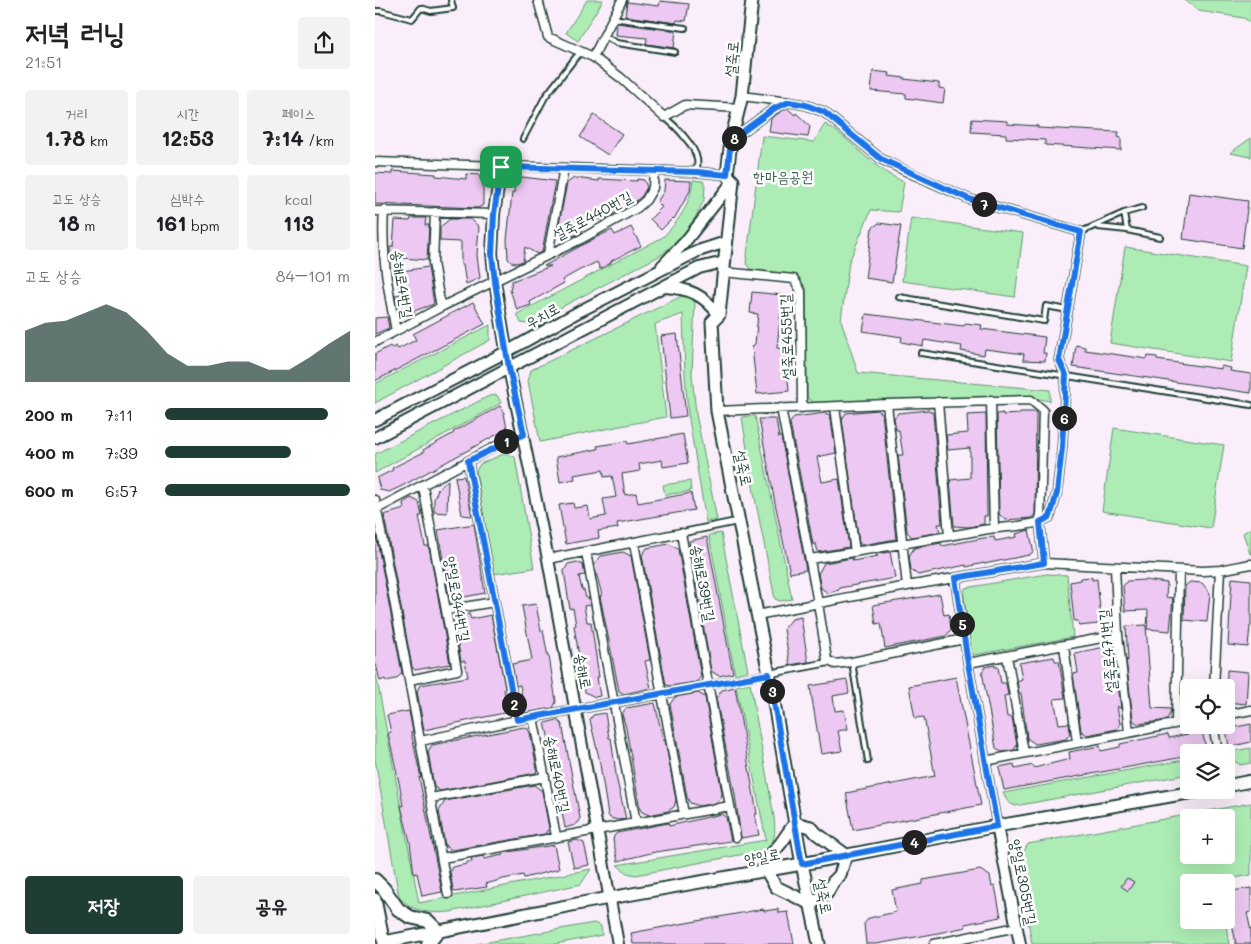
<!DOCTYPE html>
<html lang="ko">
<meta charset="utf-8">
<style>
:root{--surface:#fff;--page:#f2f2f2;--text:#202124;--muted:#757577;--accent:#1f3d34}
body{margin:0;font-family:Mali,"Poor Story",sans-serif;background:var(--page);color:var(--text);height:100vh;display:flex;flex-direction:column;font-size:19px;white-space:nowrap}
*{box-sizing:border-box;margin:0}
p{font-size:16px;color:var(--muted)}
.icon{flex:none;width:28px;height:28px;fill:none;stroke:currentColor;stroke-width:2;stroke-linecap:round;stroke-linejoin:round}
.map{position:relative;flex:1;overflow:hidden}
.drawer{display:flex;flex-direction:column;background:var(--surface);width:375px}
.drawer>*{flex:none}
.buttons{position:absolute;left:805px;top:679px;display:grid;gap:10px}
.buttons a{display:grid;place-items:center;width:55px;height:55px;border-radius:5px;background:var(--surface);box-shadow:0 5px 20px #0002;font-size:25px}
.pin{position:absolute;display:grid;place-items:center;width:42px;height:42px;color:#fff;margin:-21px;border-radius:10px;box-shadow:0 2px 8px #0006}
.km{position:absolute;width:25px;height:25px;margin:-12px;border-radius:50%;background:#222;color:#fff;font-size:14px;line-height:25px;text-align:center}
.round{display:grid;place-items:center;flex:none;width:52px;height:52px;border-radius:5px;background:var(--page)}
.head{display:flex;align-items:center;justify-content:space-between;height:85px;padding:0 25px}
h1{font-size:28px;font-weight:800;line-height:38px}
.metrics{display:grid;grid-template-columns:repeat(3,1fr);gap:8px;height:85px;padding:5px 25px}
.metrics div{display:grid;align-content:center;border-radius:5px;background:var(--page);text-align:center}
.metrics b{font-size:21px;font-weight:800}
.metrics small{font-size:14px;font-weight:400}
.metrics p{font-size:14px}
.chart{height:140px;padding:10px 25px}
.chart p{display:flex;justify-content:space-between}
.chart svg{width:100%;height:90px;margin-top:5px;fill:var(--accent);opacity:.7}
.cta{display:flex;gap:10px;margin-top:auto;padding:10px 25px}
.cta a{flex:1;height:58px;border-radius:5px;background:var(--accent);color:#fff;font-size:20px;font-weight:800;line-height:58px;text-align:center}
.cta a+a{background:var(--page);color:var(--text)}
ul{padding:0 25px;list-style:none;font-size:16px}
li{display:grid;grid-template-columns:80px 60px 1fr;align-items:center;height:38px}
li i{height:12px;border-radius:6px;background:var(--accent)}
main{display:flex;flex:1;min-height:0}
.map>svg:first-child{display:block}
.green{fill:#adedb5;stroke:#669574;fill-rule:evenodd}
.building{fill:#edc8f2;stroke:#1f3d34}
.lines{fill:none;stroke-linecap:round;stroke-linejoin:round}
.service-casing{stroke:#1f3d34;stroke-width:8}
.pedestrian-casing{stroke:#1f3d34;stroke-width:9}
.minor-casing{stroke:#1f3d34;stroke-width:11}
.tertiary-casing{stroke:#1f3d34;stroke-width:14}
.secondary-casing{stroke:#1f3d34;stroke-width:15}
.primary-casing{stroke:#1f3d34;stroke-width:16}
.service{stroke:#fff;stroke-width:4}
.pedestrian{stroke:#fff;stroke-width:5.5}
.minor{stroke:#fff;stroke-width:8}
.tertiary{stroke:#fff;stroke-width:10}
.secondary{stroke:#fff;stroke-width:11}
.primary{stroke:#fff;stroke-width:12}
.route-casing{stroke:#fff;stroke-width:10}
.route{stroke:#1a73e8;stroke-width:6}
.labels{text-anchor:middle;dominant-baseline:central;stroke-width:5;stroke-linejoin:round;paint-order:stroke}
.street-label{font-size:15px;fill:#1f3d34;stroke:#fff}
.park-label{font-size:15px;fill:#3b604e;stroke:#fff}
</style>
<main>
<section class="drawer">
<div class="head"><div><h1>저녁 러닝</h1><p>21:51</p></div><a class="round"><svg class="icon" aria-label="share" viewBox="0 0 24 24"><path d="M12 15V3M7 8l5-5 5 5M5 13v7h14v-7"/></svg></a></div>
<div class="metrics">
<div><p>거리</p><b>1.78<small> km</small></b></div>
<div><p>시간</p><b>12:53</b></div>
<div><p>페이스</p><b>7:14<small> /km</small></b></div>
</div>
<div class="metrics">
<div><p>고도 상승</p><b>18<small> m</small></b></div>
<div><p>심박수</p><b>161<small> bpm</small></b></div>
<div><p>kcal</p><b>113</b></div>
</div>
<div class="chart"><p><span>고도 상승</span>84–101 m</p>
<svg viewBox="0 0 160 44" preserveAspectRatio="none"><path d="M0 44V19L10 15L20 14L30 10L40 6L50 10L60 19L70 30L80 36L90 36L100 34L110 34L120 38L130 38L140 32L150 25L160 19V44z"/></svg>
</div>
<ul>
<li><b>200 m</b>7:11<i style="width:88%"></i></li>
<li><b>400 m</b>7:39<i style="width:68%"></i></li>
<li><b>600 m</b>6:57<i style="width:100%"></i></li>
</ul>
<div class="cta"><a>저장</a><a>공유</a></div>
</section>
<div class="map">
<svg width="876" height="944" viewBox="0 0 876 944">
<rect width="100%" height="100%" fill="#faeefb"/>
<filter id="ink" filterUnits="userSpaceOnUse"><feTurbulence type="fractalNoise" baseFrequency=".02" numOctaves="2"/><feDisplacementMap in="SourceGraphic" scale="10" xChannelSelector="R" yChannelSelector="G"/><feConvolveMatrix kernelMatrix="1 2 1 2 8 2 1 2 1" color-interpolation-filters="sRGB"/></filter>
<g filter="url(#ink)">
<path class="green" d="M212,0H228L203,41L191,33Z
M810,0H876V23L869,18L824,11Z
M450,124C473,137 489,158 512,173C517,176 523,179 529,182L524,212L496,210L474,262L466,320L483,373L675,390V401L647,396L439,403L432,397L431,288L421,275L375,269L371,263L387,136L439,142Z
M876,138V157L855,153Z
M318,180L328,181L330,185L329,200L320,218L308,236L286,255L154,324L146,323L142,314L288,237C304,221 316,203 318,180Z
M536,218L648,233L640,297L527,281Z
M750,247L871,266L856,362L735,343Z
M319,294L320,300L317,374L321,414L342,520L331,522L313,413L310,375L308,314L280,324L291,417L165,442L153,381L156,370L309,295Z
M115,325V340L0,403V384Z
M122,395L126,403L0,473V454L114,396Z
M380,416L417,599L405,601L400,599L379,493L367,417Z
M739,428L849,445L836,528L727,511Z
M131,453L140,457L159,568L118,574L101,471L105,464Z
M315,481L316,491L290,495L288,485Z
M876,528V554H875L868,533Z
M346,533L373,671L360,674L334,535Z
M672,574L692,575L698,637L599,655L596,652L589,597L590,588Z
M0,669L44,903L216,869L206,884L75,912C56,914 38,912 24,897L0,759Z
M375,683L399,817C400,832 402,840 390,850L261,875L252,873L242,865L391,840L361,686Z
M876,748V763L865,765L857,759L854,752Z
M814,759V774L640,806L633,802L628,793Z
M876,803V875L843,881V882H814V920H850L854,944H657L645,870V858L653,844ZM814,818H851V855H814Z
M219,923L226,926L227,935L181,944H102Z"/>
<path class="building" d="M285,1L314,4L311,21L302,20L301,23L250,16L252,2L284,6Z
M242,23L301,31L299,48L271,44L272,38L241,35Z
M498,71L515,73L514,76L530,78L529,79L564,83V88L570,89L568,103L531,98V94L496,91Z
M412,108L420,115L421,113L435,126L433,137L394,132L396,118Z
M219,115L247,134L233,155L205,137Z
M597,119L632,121V124L663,126V128L744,132L743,137L746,138V150L670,145V140L631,138V134L596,132Z
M17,171L61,174V176L91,179V174L105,175V179H108V205L103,208L0,204V173L17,174Z
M147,177L180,181L167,252L162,254L150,247L148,261L142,263L136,262L133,259L132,240L137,193H139L140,181Z
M199,178L224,181V179L262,181V179L269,180L272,187L267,196L260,202L227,220L209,217L207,232L203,234L198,236L182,234L192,183Z
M290,180L316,181L315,191L299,219L298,218L286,230L275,219L287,207L282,202L289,191Z
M814,193L873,201L867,248L808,239Z
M36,218H51L50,225H54L52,260L15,257V247H18L20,220L35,221Z
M75,219H96L104,227L102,255L105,278L91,284L88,265H86V242L65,241V227Z
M504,223L526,226L517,282L490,278L497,228Z
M256,227L266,246L236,261V263L225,269L222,262L203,271L187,280L189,283L155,302L156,305L142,310L135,290L137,281L176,266H169L222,237L237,230L240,235Z
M53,267L59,304L39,311V315L25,318L20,296L25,294L21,272Z
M377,292L407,295L409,310H406L402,348L413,350V357H411L414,391L382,394L377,347L380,344L383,314L375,313Z
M98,302L110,324L0,381V354L15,346L17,348L21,346L23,349L41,340L38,334Z
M491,314L589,326L590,323L607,325L606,329L670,337L668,353H671L670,361L648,360L649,354L610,349L609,355L586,351L587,346L549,340L548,346L526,342L527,337L488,331Z
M12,317L14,328L0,334V318Z
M302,334L311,416L295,418L286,336Z
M701,345L710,347V350L772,359L773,356L782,357V360L846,369V366L856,368L855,371L876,374V393L698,367Z
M125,406L129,413L132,429L27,486L14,492L5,490L2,478L18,470L17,468L49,452L48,450L79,433L78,432Z
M502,410L507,413L521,539L487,545L484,543L467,419L471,413Z
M554,410L558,413L567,524H563L565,532L537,537L532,532L523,455H528L524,430H521L519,418L523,413Z
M645,412H661L660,515L656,518L630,520L624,514L622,414L628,413V415L645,414Z
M450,413L455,415L461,453L442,457L447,482L464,479L474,547L443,552L441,544H438L415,423L419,417Z
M611,414L612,516H609V524L594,527L579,526L575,480L595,478V448L573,450L571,435L593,433L592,415Z
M384,419H401L404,438L406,436L431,570L415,573L400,503Z
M308,434L313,463L288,467L287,460L264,464L265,471L247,474L250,495L261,493L263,503L316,493L319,510L242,523L243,528L223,531L224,538L191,544L184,505L198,503L199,508L213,506L215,519L231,516L228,499L241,497L237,476L229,477L228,470L199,475L200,479L185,482L181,457L223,449L222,446L252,441L253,444Z
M89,476L97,516L87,515L80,477Z
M73,480L72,513L59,512V499L63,489Z
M36,498L44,502L47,516H44L50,546H53L55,552L75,664L40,670L37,667L9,515L29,509L28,503Z
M99,524L110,593L79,599L74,596L63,530Z
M0,530L27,673L21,679L11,681L10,679L5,681L0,660Z
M654,530L658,548V552L654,555L609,564V563L591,567V565L543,575L536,570L534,556L539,548L566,543L567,546L609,538L619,537L620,541L642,537L641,534Z
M332,537L358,673L344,676L336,671L314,541Z
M294,544L303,549L326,677L321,682L295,686L291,685L267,555L272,548Z
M248,552L256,556L275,660L270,661L276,688L249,694L244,691L225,596L227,595L219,565L226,556Z
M515,552L520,578L464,588V590L453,593L446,588L443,574L449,563L477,558L478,561L503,556L500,554Z
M202,562L208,565L210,575L204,576L207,590H209L211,598H214L215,605L209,606L212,622H216L224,677H222L225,696L220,697L210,692L199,626L201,625L198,608L195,609L189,571L193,564Z
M717,577V580L722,579L726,619L723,624L704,626L703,621H699L695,582L705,580V578Z
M857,578L876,580V626H875L873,647L853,645Z
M770,580L792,583L791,597L798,598L795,631L772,629L773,610L750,611L748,586L752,581Z
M815,582L827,583L835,593L832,622L809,620L810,586Z
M565,594L569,615L574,614L576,630L571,636L510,648L506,623L501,624L498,605Z
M161,604L166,631L168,630L173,657L174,656L181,702L178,708L150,713L145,685L141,686L137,664L157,660L147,606Z
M94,614L96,619L116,615L130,688L129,689L132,708L129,713L49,730L42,691L45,685L93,677L90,661H86L80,627H83L81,616Z
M426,617L433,662L415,665L409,629L417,619Z
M771,625L777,708L796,709L795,714L792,719L786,721L763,724L758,720L751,659L753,661L751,626Z
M735,646L739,650L746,709L742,706L745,724L742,729L712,735L706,731L698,674L703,673L700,653Z
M679,657L680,661H684L690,698L679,699L684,724L694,723L695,733L691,739L660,744L652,738L646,693H644L642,681L647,679L644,663Z
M620,665V667H623L626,683H631L633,695L629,696L632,717H637L642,745L639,750L627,752L621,748L607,672L610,667Z
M852,670L873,672L871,704L851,702Z
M581,677L606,805L478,830L471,793L560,776L549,717L540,718L534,686Z
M472,680L474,693L458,696L460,711L469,710L473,729L463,731L467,751L446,754L435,686Z
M360,687L382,814H380L384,835L366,838L360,795L341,698L347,690Z
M323,693L330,697L347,793L346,798L340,803L324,806L315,803L312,797L295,704L300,697Z
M280,703L288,740H290L301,800L299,807L293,811L274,815L267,812L265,809L251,728L247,714L251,708Z
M34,711L38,732H36L46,778L44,777L67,892L47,896L42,873L39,874L35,842L26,806H28L25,787L13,733L16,732L12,715Z
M230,713L234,738H236L242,781L251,819L243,820L235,818L233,815L224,758L215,720L218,715Z
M182,720L187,724L205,818L204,822L200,825L190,828L183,791L186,790L170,723Z
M876,724V742L854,747L851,729Z
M149,727L153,729L155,733L162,769L161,773L65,791L59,787L53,751L57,745Z
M827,731L832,752H814V756L629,790L624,767L639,764L640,769L658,765L659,768L695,759L694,752L725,746L726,751L745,747V744L793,734L794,738Z
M159,785L167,791L174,828L170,834L77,850L70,846L64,811L70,801Z
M346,814L351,817L356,841L280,852L243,861L238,840L239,836L242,833L293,823L294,826Z
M202,840L209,843L214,865L199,868L193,842Z
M179,845L184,869L149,878L148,875L128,879L111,884L112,887L98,889L80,892L78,890L75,871L77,867L92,864V862H97L96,858L109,856V859L128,855L127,853Z
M605,870L615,876L617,887L620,886L626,917L590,924L591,927L558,934L501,944H491L489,924L494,918L521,912L517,890L548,884V880Z
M752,878L759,882L753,891L746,886Z
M876,888V912L872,913L876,931V944H861L851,892Z
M388,909L389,911L403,909L404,913L413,912L419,944H258L256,933Z"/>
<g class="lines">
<defs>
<path id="service" d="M0,11H6L37,19L46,8L56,11L78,8L76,0
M237,18L310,28
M229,36L242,43L300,52
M289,117C300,125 320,146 322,159C323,163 322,168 322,172
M148,139L170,97L201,57L206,53
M749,213L752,230
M723,227L752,230L785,237
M706,232L749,213L767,208
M524,297L669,321L671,306L693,310
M546,353L876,405
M477,662L493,761"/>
<path id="pedestrian" d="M306,533L364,521
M334,685L456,662"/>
<path id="minor" d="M163,0L173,37L218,57L246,78L289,117L310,105L365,108
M218,57L247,0
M367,96L414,102L431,105L449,112L506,159L533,172L594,199L706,232L684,360L691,375L687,448L682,493L675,517C656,528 629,526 608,530C550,540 493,550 435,559
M356,140L400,108L413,102
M0,162L322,172L352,175
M9,210C6,254 13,289 21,331
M0,211L119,214
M60,212L58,263L66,307
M173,254L189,168
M348,272L419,279L426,291L427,408
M0,342L66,307L206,239L262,208L271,200L278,188L279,171
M616,400L619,528
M563,402L574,536
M512,404L532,586
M460,407L480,552
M406,408L443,603L452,660L460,664L477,662L589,639
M342,411L512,404L656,400L668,410L665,522L669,563
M93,461L142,720
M0,500L34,680L73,894
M2,509L133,440L149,434
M259,543L309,814
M211,552L261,823
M740,567L743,635L754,732
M580,578L593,663L622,826
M71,610L119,602
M382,615L532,586L669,563L828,571L845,570L876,564
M689,646L702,742
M632,656L649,753
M593,663L743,635
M34,680L82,670L48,486
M839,688L845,570
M851,715L876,710
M158,717L181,836
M801,722L804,570
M838,725L843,752
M46,741L142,720L334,685
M610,761L814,721
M56,798L170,777
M355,806L361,837
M67,858L355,806L306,533L173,559
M559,944L642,927"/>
<path id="tertiary" d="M126,167L119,214L117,253L120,282L134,368L173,559L243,944
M287,266L310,242L358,181
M289,287C314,288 329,295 344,315
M0,420L131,352L205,311L323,251L351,242
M0,438L324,268L349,262
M622,826L645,944"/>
<path id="secondary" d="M377,0L367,96L356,140L352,175L358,181L344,315L337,322L342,411L394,674L427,864L444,944
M851,786L876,781
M420,823L436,827L441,833L471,855
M391,870L401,887L436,904
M391,870L396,855L406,843L420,823
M0,899L9,944
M436,904L452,893L458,882L465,875L471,855
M9,942L212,902L427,864L622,826L830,790"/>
<path id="primary" d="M0,880L9,889L23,909L35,917L53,921L63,931L53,944"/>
</defs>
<use href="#service" class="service-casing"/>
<use href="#pedestrian" class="pedestrian-casing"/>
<use href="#minor" class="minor-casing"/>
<use href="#tertiary" class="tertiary-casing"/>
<use href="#secondary" class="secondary-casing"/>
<use href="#primary" class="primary-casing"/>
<use href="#service" class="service"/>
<use href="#pedestrian" class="pedestrian"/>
<use href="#minor" class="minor"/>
<use href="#tertiary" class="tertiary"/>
<use href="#secondary" class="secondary"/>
<use href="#primary" class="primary"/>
</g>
</g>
<g class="lines" filter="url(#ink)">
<defs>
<path id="route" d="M414,102L431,105L449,112L506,159L594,199L706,232L684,360L691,375L687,448L682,493L675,517L665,522L669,563L580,578L593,663L622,826L427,864L394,674L142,720L93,461L149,434L134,368L120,282L117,254L119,214L126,167L322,172L352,175L356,140L400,108Z"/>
</defs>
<use href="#route" class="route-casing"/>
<use href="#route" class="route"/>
</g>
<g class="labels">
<g class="street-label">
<text transform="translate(356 59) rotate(-85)">설죽로</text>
<text transform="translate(217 215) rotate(-28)">설죽로440번길</text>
<text transform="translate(28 284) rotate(81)">송해로4번길</text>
<text transform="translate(167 315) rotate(-29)">우치로</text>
<text transform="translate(411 337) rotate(-92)">설죽로455번길</text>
<text transform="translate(369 468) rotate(78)">설죽로</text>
<text transform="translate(329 583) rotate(80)">송해로39번길</text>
<text transform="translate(83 599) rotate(80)">양일로344번길</text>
<text transform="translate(732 651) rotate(-95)">설죽로471번길</text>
<text transform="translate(209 671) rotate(80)">송해로</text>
<text transform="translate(183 774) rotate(79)">송해로40번길</text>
<text transform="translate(387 856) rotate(-10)">양일로</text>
<text transform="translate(649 882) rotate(79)">양일로305번길</text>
<text transform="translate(449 896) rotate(78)">설죽로</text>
</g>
<g class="park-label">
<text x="408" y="176">한마음공원</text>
</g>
</g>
</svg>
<div class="buttons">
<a><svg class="icon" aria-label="locate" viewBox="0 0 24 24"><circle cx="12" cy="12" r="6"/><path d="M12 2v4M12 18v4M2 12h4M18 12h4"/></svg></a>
<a><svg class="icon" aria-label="layers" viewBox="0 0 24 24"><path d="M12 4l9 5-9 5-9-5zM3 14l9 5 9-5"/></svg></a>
<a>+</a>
<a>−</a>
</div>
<div class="pin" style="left:126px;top:167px;background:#1e9e55"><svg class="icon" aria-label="arrive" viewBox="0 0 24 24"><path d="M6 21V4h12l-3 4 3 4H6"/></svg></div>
<b class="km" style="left:131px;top:441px">1</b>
<b class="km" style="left:139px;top:704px">2</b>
<b class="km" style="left:397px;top:691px">3</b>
<b class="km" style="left:539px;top:842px">4</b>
<b class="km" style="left:587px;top:624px">5</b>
<b class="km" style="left:689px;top:418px">6</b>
<b class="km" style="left:609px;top:204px">7</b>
<b class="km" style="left:359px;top:138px">8</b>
</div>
</main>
